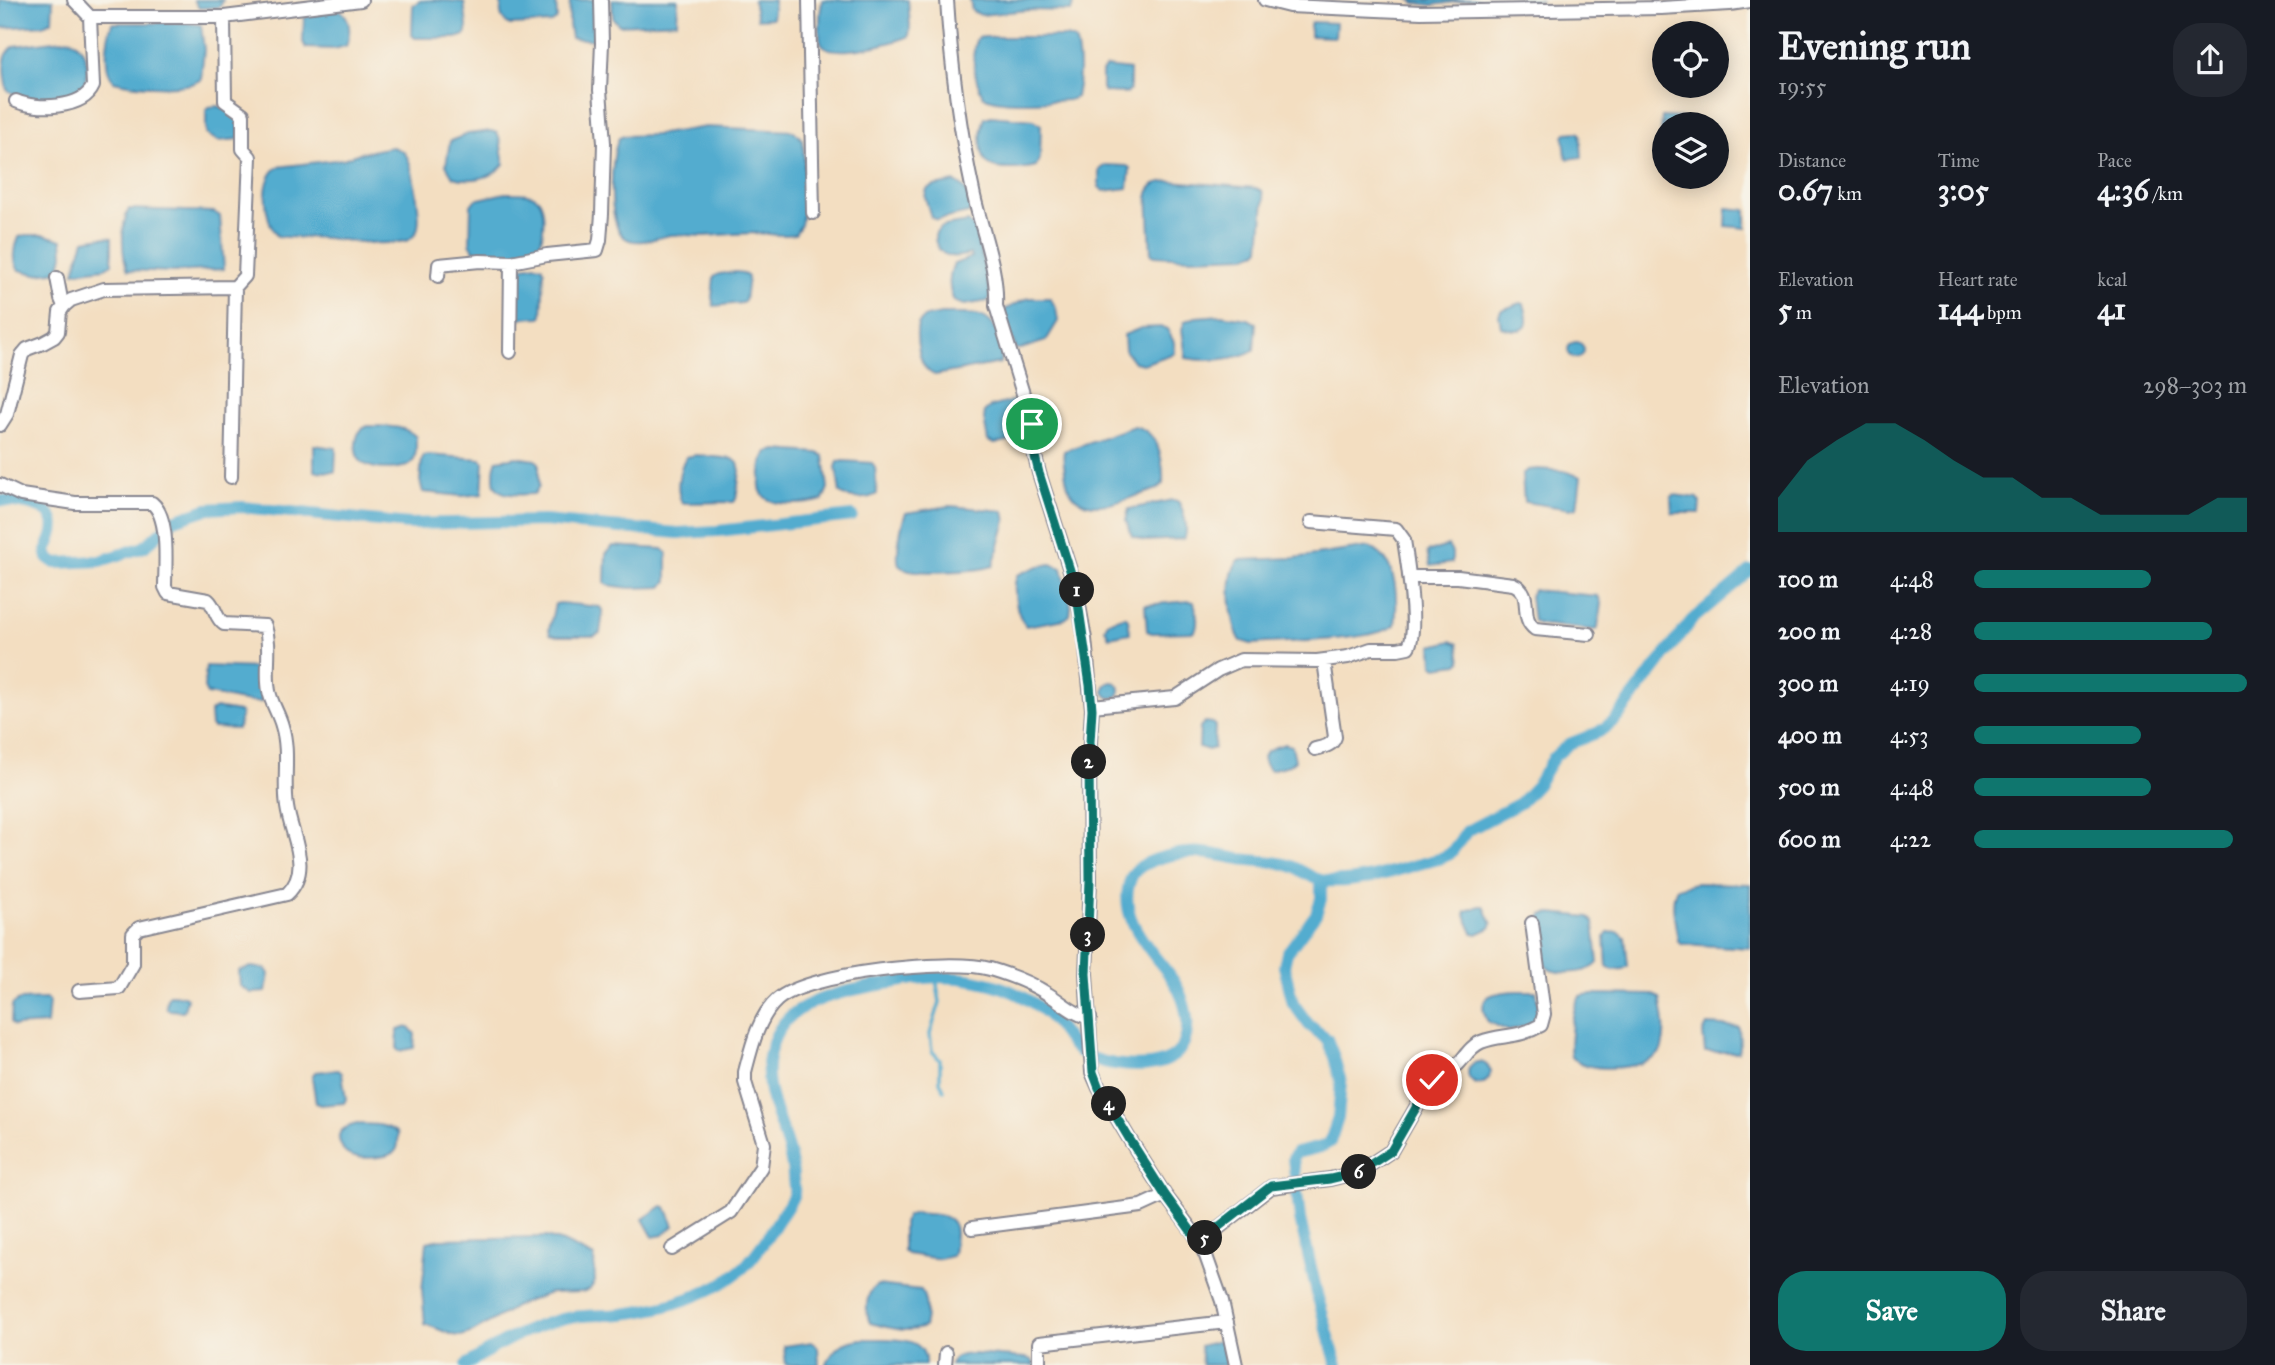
<!DOCTYPE html>
<meta charset="utf-8">
<style>
:root{--surface:#171b24;--page:#242831;--text:#f1f3f6;--muted:#9ea1a6;--accent:#0f766e}
body{margin:0;font-family:"IM FELL Great Primer",serif;background:var(--page);color:var(--text);height:100vh;display:flex;flex-direction:column;font-size:26px;white-space:nowrap}
*{box-sizing:border-box;margin:0}
p{font-size:23px;color:var(--muted)}
.icon{flex:none;width:38px;height:38px;fill:none;stroke:currentColor;stroke-width:2;stroke-linecap:round;stroke-linejoin:round}
.map{position:relative;flex:1;overflow:hidden}
.drawer{display:flex;flex-direction:column;background:var(--surface);width:525px}
.drawer>*{flex:none}
.tools{position:absolute;left:1652px;top:21px;display:grid;gap:14px}
.tools a{display:grid;place-items:center;width:77px;height:77px;border-radius:50%;background:var(--surface);box-shadow:0 4px 18px #0003;font-size:35px}
.pin{position:absolute;display:grid;place-items:center;width:60px;height:60px;color:#fff;margin:-30px;border:4px solid #fff;border-radius:50%;box-shadow:0 2px 7px #0007}
.km{position:absolute;width:35px;height:35px;margin:-18px;border-radius:50%;background:#222;color:#fff;font-size:19px;line-height:35px;text-align:center}
.round{display:grid;place-items:center;flex:none;width:74px;height:74px;border-radius:28px;background:var(--page)}
.head{display:flex;align-items:center;justify-content:space-between;height:119px;padding:0 28px}
h1{font-size:38px;font-weight:700;line-height:52px}
.metrics{display:grid;grid-template-columns:repeat(3,1fr);gap:10px;height:119px;padding:7px 28px}
.metrics div{display:grid;align-content:center}
.metrics b{font-size:30px;font-weight:700}
.metrics small{font-size:19px;font-weight:400}
.metrics p{font-size:19px}
.chart{height:196px;padding:14px 28px}
.chart p{display:flex;justify-content:space-between}
.chart svg{width:100%;height:126px;margin-top:7px;fill:var(--accent);opacity:.7}
.cta{display:flex;gap:14px;margin-top:auto;padding:14px 28px}
.cta a{flex:1;height:80px;border-radius:28px;background:var(--accent);color:#fff;font-size:28px;font-weight:700;line-height:80px;text-align:center}
.cta a+a{background:var(--page);color:var(--text)}
ul{padding:0 28px;list-style:none;font-size:23px}
li{display:grid;grid-template-columns:112px 84px 1fr;align-items:center;height:52px}
li i{height:18px;border-radius:9px;background:var(--accent)}
main{display:flex;flex:1;min-height:0}
.map>svg:first-child{display:block}
.water{fill:#52accf;stroke:#366e96;stroke-width:2}
.lines{fill:none;stroke-linecap:round;stroke-linejoin:round}
.stream{stroke:#52accf;stroke-width:3.5}
.canal{stroke:#52accf;stroke-width:12}
.minor-casing{stroke:#878690;stroke-width:16}
.minor{stroke:#fff;stroke-width:12}
.route-casing{stroke:#fff;stroke-width:14}
.route{stroke:#0f766e;stroke-width:9}
</style>
<main>
<div class="map">
<svg width="1750" height="1365" viewBox="0 0 1750 1365">
<rect width="100%" height="100%" fill="#f7f3e8"/>
<filter id="ink" filterUnits="userSpaceOnUse"><feTurbulence type="fractalNoise" baseFrequency=".0143" numOctaves="2"/><feDisplacementMap in="SourceGraphic" scale="14" xChannelSelector="R" yChannelSelector="G"/><feConvolveMatrix kernelMatrix="1 2 1 2 8 2 1 2 1" color-interpolation-filters="sRGB"/></filter>
<filter id="wash" filterUnits="userSpaceOnUse"><feTurbulence type="fractalNoise" baseFrequency=".00686" numOctaves="4" result="noise"/><feDisplacementMap in="SourceGraphic" scale="28" xChannelSelector="R" yChannelSelector="G"/><feGaussianBlur stdDeviation="1.57" result="paint"/><feColorMatrix in="noise" values="0 0 0 0 0 0 0 0 0 0 0 0 0 0 0 0 0 1.4 0 .05"/><feComposite in="paint" operator="in"/></filter>
<g filter="url(#wash)">
<rect width="100%" height="100%" fill="#f3dec1"/>
<path class="water" d="M0,0H53L52,21L43,25L0,28Z
M194,0H223L220,7L199,8Z
M433,0L464,2L467,27L465,35L456,38H415L412,35L413,5L420,1Z
M502,0H556L557,19L552,23L510,25C499,20 500,11 502,0Z
M570,0H595L597,40L571,38L569,24Z
M612,0H678L677,22L619,25L613,18Z
M753,0H774L772,18L757,19Z
M823,0H908L910,26L909,36C895,43 832,59 822,44C818,39 820,28 820,22C820,14 820,7 823,0Z
M970,0H1074L1071,11L1028,10L981,15L972,11Z
M1411,0H1542L1531,3L1470,0L1433,5L1415,3Z
M340,10C351,17 351,35 346,46L334,49L306,48L303,42L304,18L325,12Z
M1312,22L1336,23L1335,37L1310,36V25Z
M112,23H186L201,25L204,50L201,79C188,91 132,86 114,81C102,70 107,38 112,23Z
M985,37H1066L1075,40C1080,58 1080,79 1076,97L1069,100C1047,101 1003,106 983,96C975,81 970,54 977,38Z
M70,39C88,47 91,72 82,88C63,100 26,103 7,90C4,75 0,56 14,46Z
M1106,67L1130,70V90L1126,93L1104,92L1102,88V72Z
M218,106L239,113V139L218,141L206,134V111L209,107Z
M991,116L1034,120L1041,125L1040,158L1036,166C1025,169 1001,171 991,166C978,159 980,129 985,118Z
M1662,117L1682,118L1686,124H1664V134H1661Z
M706,127L794,131L803,140L804,159V206L801,225L795,234C782,237 771,234 758,233C740,233 722,235 704,236C693,236 682,234 671,235C657,237 636,247 624,237C607,224 610,156 619,138L624,136L655,135Z
M491,131L497,133L500,140L504,164C493,179 470,182 453,177L446,165L450,141L468,134Z
M1578,132L1580,134L1582,157L1568,159L1566,157L1564,136L1566,133Z
M392,147C398,149 403,150 406,155C413,166 421,214 418,227C417,233 413,237 409,240C382,247 353,241 326,238C309,236 294,239 277,236C264,220 260,180 278,167L343,159L360,153Z
M1105,165L1127,166L1130,168L1128,188L1104,191L1099,187V170Z
M1170,181L1256,188L1262,191L1264,199L1260,248L1255,253L1247,256L1192,258L1155,256L1151,254L1148,193C1153,182 1159,182 1170,181Z
M955,182C967,187 973,201 969,213L937,220L931,217L925,197L927,189L934,186Z
M505,193C514,193 526,192 534,196C549,203 543,238 538,250L509,256L475,252L470,243L471,205L475,200Z
M1727,208L1746,210V228L1726,226Z
M129,209L214,212L220,216L224,269L173,272L128,270C121,254 121,224 129,209Z
M968,222L975,229L991,296L988,301L964,305L955,302C948,292 948,275 954,264L972,257L970,254C962,256 954,258 947,255C937,252 930,235 940,228C947,224 960,224 968,222Z
M25,235H45L62,240L63,255L59,271L36,274L19,270C12,261 15,246 19,237Z
M102,237L112,238V264L105,268L74,272L84,240Z
M536,265L542,266L544,270L542,315L540,317L519,318L516,268Z
M736,272L743,273L748,277L745,301L742,303L714,306L712,298L714,277L719,274Z
M1028,298H1050L1056,308L1058,321L1046,341L1021,349H1016L1003,314L1006,309Z
M1521,303L1524,304C1532,330 1525,334 1501,327L1499,315L1501,310Z
M942,314C967,315 989,308 999,336C1002,345 1003,354 1000,363L935,375C919,370 915,339 918,324L925,317Z
M1221,315L1248,319L1256,323L1254,350C1237,360 1205,362 1186,358L1182,329L1185,321L1196,317Z
M1162,327L1167,329L1174,342L1175,353L1143,364L1134,362L1125,350L1124,335L1141,328Z
M1568 350a8 8 0 1 1 16 0a8 8 0 1 1-16 0Z
M1016,400L1021,406L1026,432C1019,441 1006,442 994,444L988,441L984,419L985,411L990,407Z
M368,426C384,427 404,424 416,437V451L414,460L408,466C387,471 353,472 356,444C357,434 359,430 368,426Z
M1134,426C1159,431 1164,462 1163,484L1158,489C1128,497 1075,526 1066,478C1065,469 1062,460 1064,451Z
M314,445L336,448L335,472L314,471Z
M776,450L818,453L824,456L828,488L823,500C810,504 772,508 763,495C758,488 760,480 761,473C762,464 762,458 768,452Z
M428,455L481,459L484,462L482,494L462,496L423,492L420,481L422,459L424,456Z
M696,455L733,459L738,463L740,471L736,499L734,502L682,503C675,490 679,469 686,457Z
M517,457L535,460L539,463V486L534,494C519,494 493,499 494,477C494,470 494,466 497,460Z
M844,461L872,463L875,467L877,494C867,500 849,500 840,493L836,467L838,462Z
M1538,469L1564,471L1581,477L1577,507L1570,509L1524,502L1522,474L1528,470Z
M1674,495L1698,498L1700,502L1699,513H1672L1671,498Z
M1173,500L1178,501C1184,511 1189,529 1184,539L1144,541L1132,536L1126,520L1129,509Z
M950,506L1004,511L1006,521L993,566C979,571 910,576 900,566C894,560 902,521 906,513Z
M613,546L663,549L667,553V581L662,587L630,588L607,585L605,582L606,554Z
M1448,546L1452,552V563L1430,566L1427,552Z
M1369,547C1398,559 1398,598 1395,625C1374,642 1282,641 1251,644L1241,641C1230,625 1225,574 1239,560L1295,558Z
M1051,564L1062,568L1071,606L1070,615L1065,619L1026,626C1016,615 1012,589 1017,575L1039,566Z
M1533,590L1598,596L1601,603L1598,628L1595,630L1539,624L1533,621L1530,596Z
M1190,601L1194,602C1196,610 1200,625 1194,632L1152,633L1147,631L1145,605Z
M560,603L600,607L603,612L600,633L594,636H557L550,634L549,629L555,604Z
M1125,616L1128,619L1130,633L1109,637L1105,628L1108,622Z
M1451,641L1458,644L1461,661L1458,664L1437,667L1433,664L1432,646Z
M206,666L257,668L261,677L262,702C245,704 225,696 207,694L204,688Z
M1104 690a8 8 0 1 1 16 0a8 8 0 1 1-16 0Z
M215,708L239,712L241,713L239,727L237,729L213,728L211,726L210,712Z
M1205,722L1212,723L1215,726L1214,748L1208,750L1199,747L1200,727Z
M1285,744L1292,746L1295,760L1289,765L1269,770C1255,752 1269,749 1285,744Z
M1695,883L1750,884V948L1681,944L1678,941C1676,924 1669,903 1677,888Z
M1480,906H1484L1492,924L1490,928L1477,934L1473,933L1465,915L1466,911Z
M1551,913L1589,917L1594,923L1598,963C1590,973 1566,974 1554,971C1548,970 1545,965 1542,960L1539,919L1542,915Z
M1619,932L1625,937L1628,966L1623,969L1613,970L1607,966L1605,937L1608,933Z
M251,967L266,969L269,974L266,992L251,993L240,986L239,971Z
M1517,991H1536L1540,1014L1535,1023L1509,1031L1488,1022C1473,994 1496,992 1517,991Z
M1592,994L1653,995L1660,998C1663,1014 1667,1032 1662,1048C1656,1068 1603,1071 1586,1065C1581,1064 1576,1060 1571,1057C1569,1047 1572,1002 1581,996C1583,995 1590,994 1592,994Z
M170,995L184,996L187,998L184,1011L169,1010L166,1008L167,998Z
M46,999L49,1001L47,1024L14,1026L11,1023L12,1005L19,1000Z
M1707,1025L1739,1027L1740,1048L1738,1052H1705L1703,1033Z
M409,1027L415,1034L414,1048L399,1051L397,1049L398,1030Z
M1468 1073a11 11 0 1 1 22 0a11 11 0 1 1-22 0Z
M338,1070L342,1073L346,1099L344,1103L320,1105L316,1103L312,1077L315,1072Z
M357,1124C371,1125 388,1123 398,1134C398,1138 399,1146 396,1150C391,1159 355,1160 347,1154C344,1152 343,1149 341,1145C334,1131 345,1127 357,1124Z
M662,1206L666,1207L674,1226L663,1235L653,1237L643,1219Z
M914,1213C931,1215 955,1211 955,1233C954,1241 955,1249 952,1256L940,1259L907,1254L903,1251V1223L907,1216Z
M546,1237L563,1242L594,1257L595,1282L590,1289L582,1292L550,1293L520,1304L473,1332L461,1336L453,1335L425,1324L422,1290L427,1242L439,1239Z
M877,1285L921,1290C927,1300 927,1316 924,1327C906,1334 888,1327 870,1323C865,1312 865,1292 877,1285Z
M861,1339C884,1340 928,1332 925,1365H826C836,1345 840,1343 861,1339Z
M1218,1341L1221,1343L1226,1365H1202L1200,1346Z
M812,1342L818,1348L819,1365H786L784,1346Z
M974,1354L1026,1358L1032,1360L1035,1365H950C953,1354 964,1355 974,1354Z"/>
<g class="lines">
<path class="stream" d="M936,979L940,1002L930,1034L932,1051L940,1060V1081L944,1090"/>
<path class="canal" d="M0,500C34,505 70,506 46,550L48,558L55,563L100,561L144,547L174,520L207,509L242,507L409,524L544,521L678,533L718,531L852,516
M1321,881V899L1316,914L1287,953L1284,966L1293,1003L1309,1025L1327,1039L1334,1057L1341,1082L1338,1118L1330,1142L1321,1147L1296,1153L1293,1158L1300,1219L1318,1298L1337,1365
M466,1365C495,1346 527,1327 562,1319C582,1314 602,1316 622,1314C662,1310 720,1293 748,1263C759,1250 770,1234 779,1219C784,1212 792,1201 794,1193C795,1188 793,1182 793,1177C791,1134 759,1096 770,1052C775,1031 787,1015 806,1006C834,991 871,987 902,981C951,972 1007,979 1046,1013C1058,1023 1064,1038 1075,1048C1094,1065 1139,1070 1163,1062C1199,1049 1189,1002 1171,977C1151,950 1114,916 1132,876C1139,861 1172,854 1187,853C1204,851 1223,856 1240,859C1255,861 1271,861 1285,864C1300,867 1312,881 1327,881C1365,884 1403,867 1439,859L1450,854L1467,831L1520,803L1537,785L1554,757L1569,744L1599,732L1616,719L1692,620L1750,571"/>
</g>
</g>
<g filter="url(#ink)">
<g class="lines">
<defs>
<path id="minor" d="M809,0L813,213
M947,0C951,65 960,132 974,196C982,232 998,269 996,306L1032,423V444L1039,473L1076,589L1085,639L1092,709L1089,759L1090,881L1086,974L1092,1072L1099,1088L1130,1140L1165,1195L1196,1236L1206,1256L1222,1301L1236,1365
M1265,0L1289,6L1421,12L1661,8L1730,4L1750,1
M90,17H224L361,0
M224,17L225,101L243,114V149L250,157L245,276L235,287L231,477
M16,101C36,110 83,109 93,86L90,17L74,0
M438,276L439,265L480,261L511,262L547,255L597,250L600,240L602,214L604,143L600,90L602,43L601,0
M57,278L61,299L64,306
M510,352L511,262
M0,425L7,414L22,355L27,349L43,343L54,337L58,332L60,312L64,306L71,300L104,289L235,287
M0,485L21,495L75,503H152C170,518 165,565 165,587L168,593L208,600C216,607 215,618 224,624L265,626C272,647 265,670 269,691C271,703 279,714 282,726C290,752 283,781 287,807C291,836 313,869 287,894L139,928L133,934V964L119,988L79,991
M1409,577H1458L1513,584C1535,593 1518,617 1535,629L1589,634
M1092,706L1175,698L1218,670L1241,660L1317,661L1348,657L1371,649H1398L1408,647C1419,634 1407,559 1404,540L1396,529L1311,522
M1315,749C1323,747 1332,746 1335,737L1324,661
M972,1228L1141,1206L1165,1195
M1199,1243L1271,1187L1330,1179L1359,1172L1391,1151L1432,1080C1439,1073 1449,1072 1456,1066C1465,1058 1469,1047 1481,1042C1501,1034 1517,1039 1541,1025L1544,1014L1532,923
M672,1249L731,1212L761,1167L764,1144L745,1082V1072C751,1049 758,1017 777,1000C807,973 950,958 990,969C1010,975 1031,983 1048,994C1063,1003 1073,1014 1090,1018
M945,1365L946,1353
M1039,1365V1343L1227,1322"/>
</defs>
<use href="#minor" class="minor-casing"/>
<use href="#minor" class="minor"/>
</g>
</g>
<g class="lines" filter="url(#ink)">
<defs>
<path id="route" d="M1032,424V444L1039,473L1076,589L1090,685L1092,709L1089,759L1090,881L1086,974L1093,1072L1099,1088L1130,1140L1165,1195L1199,1242L1271,1186L1330,1179L1359,1172L1391,1151L1432,1080"/>
</defs>
<use href="#route" class="route-casing"/>
<use href="#route" class="route"/>
</g>
</svg>
<div class="tools">
<a><svg class="icon" aria-label="locate" viewBox="0 0 24 24"><circle cx="12" cy="12" r="6"/><path d="M12 2v4M12 18v4M2 12h4M18 12h4"/></svg></a>
<a><svg class="icon" aria-label="layers" viewBox="0 0 24 24"><path d="M12 4l9 5-9 5-9-5zM3 14l9 5 9-5"/></svg></a>
</div>
<div class="pin" style="left:1032px;top:424px;background:#1e9e55"><svg class="icon" aria-label="arrive" viewBox="0 0 24 24"><path d="M6 21V4h12l-3 4 3 4H6"/></svg></div>
<div class="pin" style="left:1432px;top:1080px;background:#d93025"><svg class="icon" aria-label="check" viewBox="0 0 24 24"><path d="M5 12l5 5 9-10"/></svg></div>
<b class="km" style="left:1077px;top:590px">1</b>
<b class="km" style="left:1089px;top:762px">2</b>
<b class="km" style="left:1088px;top:935px">3</b>
<b class="km" style="left:1109px;top:1104px">4</b>
<b class="km" style="left:1205px;top:1238px">5</b>
<b class="km" style="left:1359px;top:1172px">6</b>
</div>
<section class="drawer">
<div class="head"><div><h1>Evening run</h1><p>19:55</p></div><a class="round"><svg class="icon" aria-label="share" viewBox="0 0 24 24"><path d="M12 15V3M7 8l5-5 5 5M5 13v7h14v-7"/></svg></a></div>
<div class="metrics">
<div><p>Distance</p><b>0.67<small> km</small></b></div>
<div><p>Time</p><b>3:05</b></div>
<div><p>Pace</p><b>4:36<small> /km</small></b></div>
</div>
<div class="metrics">
<div><p>Elevation</p><b>5<small> m</small></b></div>
<div><p>Heart rate</p><b>144<small> bpm</small></b></div>
<div><p>kcal</p><b>41</b></div>
</div>
<div class="chart"><p><span>Elevation</span>298–303 m</p>
<svg viewBox="0 0 160 44" preserveAspectRatio="none"><path d="M0 44V32L10 19L20 12L30 6L40 6L50 12L60 19L70 25L80 25L90 32L100 32L110 38L120 38L130 38L140 38L150 32L160 32V44z"/></svg>
</div>
<ul>
<li><b>100 m</b>4:48<i style="width:65%"></i></li>
<li><b>200 m</b>4:28<i style="width:87%"></i></li>
<li><b>300 m</b>4:19<i style="width:100%"></i></li>
<li><b>400 m</b>4:53<i style="width:61%"></i></li>
<li><b>500 m</b>4:48<i style="width:65%"></i></li>
<li><b>600 m</b>4:22<i style="width:95%"></i></li>
</ul>
<div class="cta"><a>Save</a><a>Share</a></div>
</section>
</main>
